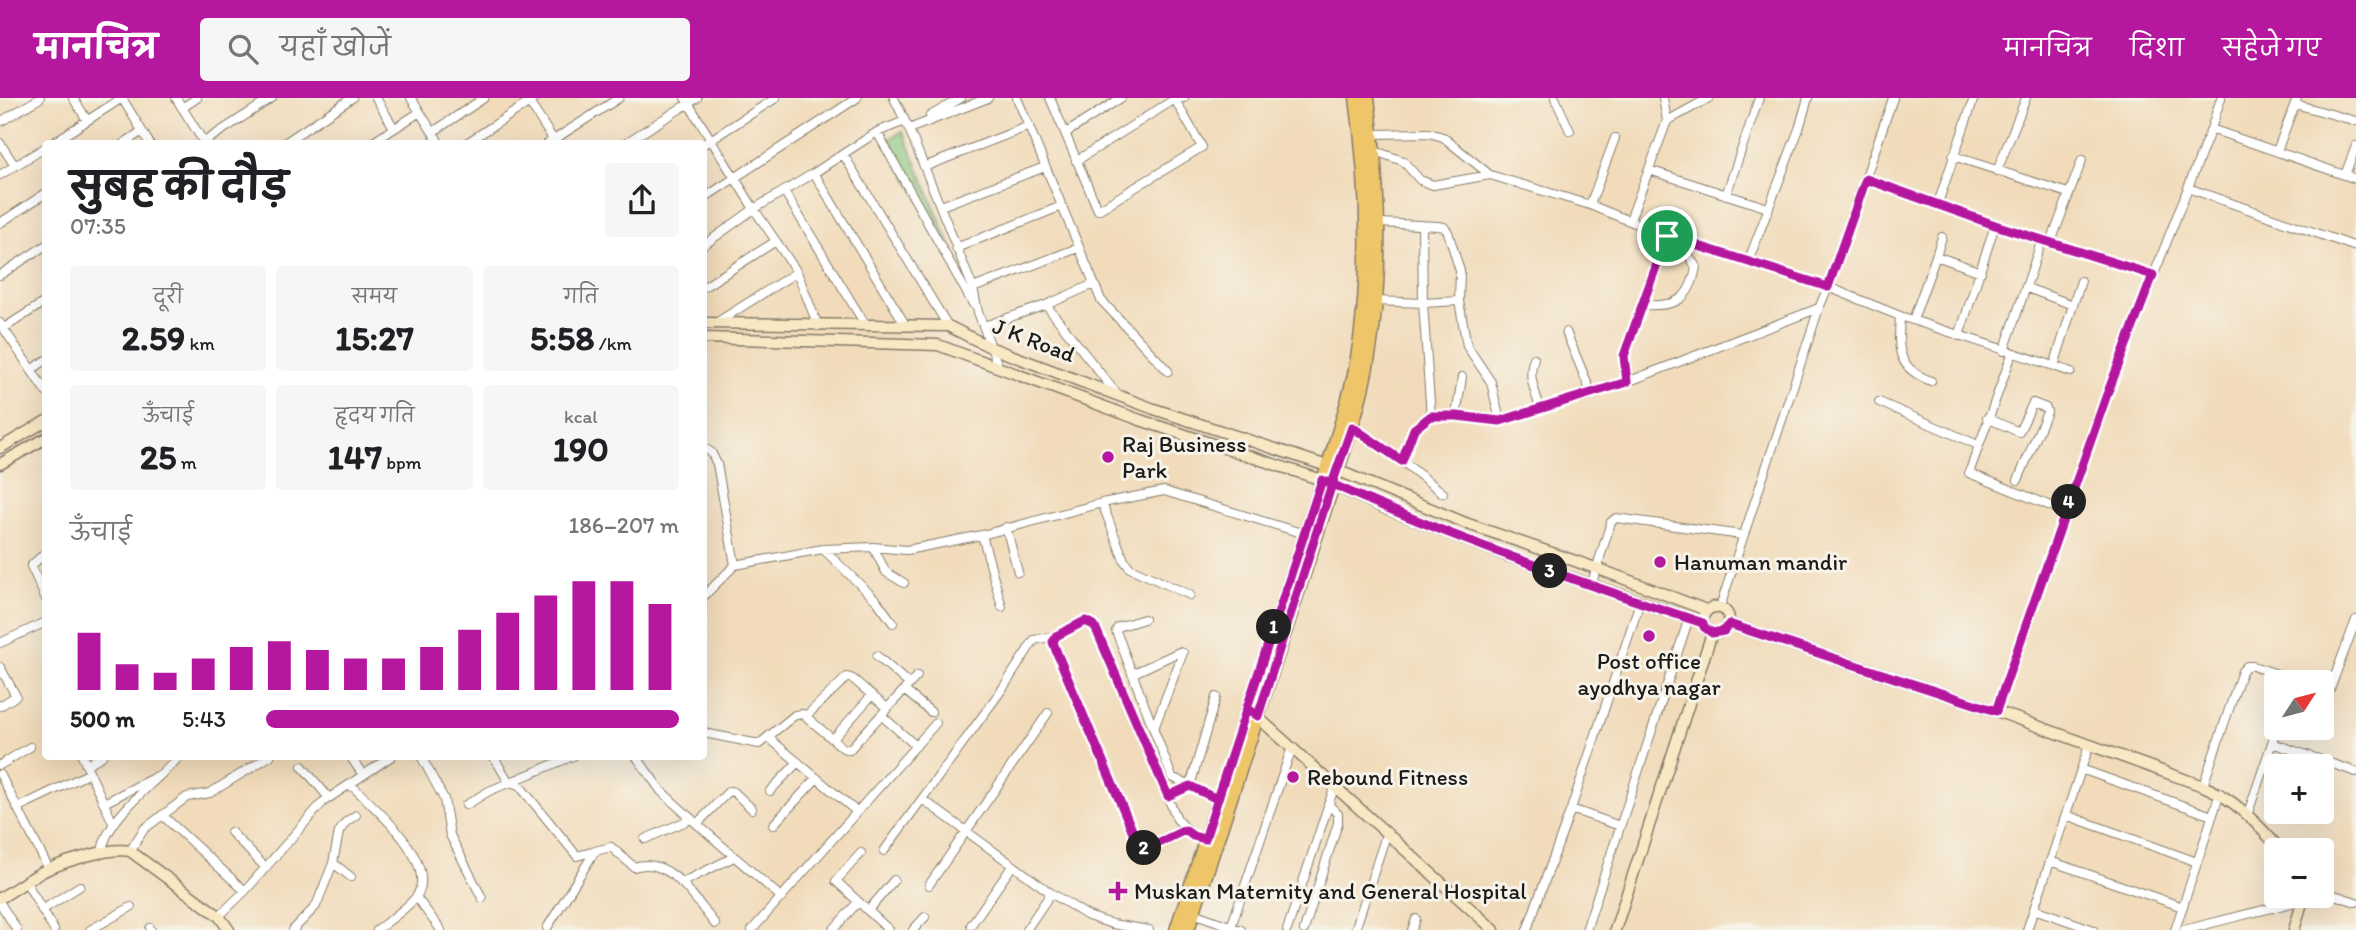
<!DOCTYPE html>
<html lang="hi">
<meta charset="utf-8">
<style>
:root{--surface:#fff;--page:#f6f6f6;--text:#202124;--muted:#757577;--accent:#b5179e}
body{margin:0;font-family:Itim,"Playpen Sans Deva",sans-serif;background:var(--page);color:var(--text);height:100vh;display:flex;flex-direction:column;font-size:26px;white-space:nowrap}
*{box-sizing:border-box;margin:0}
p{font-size:23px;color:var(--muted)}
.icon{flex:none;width:38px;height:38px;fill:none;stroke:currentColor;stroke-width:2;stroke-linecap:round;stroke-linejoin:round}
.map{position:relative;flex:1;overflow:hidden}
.panel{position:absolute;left:42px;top:42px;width:665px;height:620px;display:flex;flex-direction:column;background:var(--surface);border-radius:7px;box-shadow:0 7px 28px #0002}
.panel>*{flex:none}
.needle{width:46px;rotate:54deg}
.tools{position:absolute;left:2264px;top:572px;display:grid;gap:14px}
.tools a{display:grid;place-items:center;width:70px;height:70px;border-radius:7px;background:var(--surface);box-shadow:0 7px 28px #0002;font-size:35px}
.pin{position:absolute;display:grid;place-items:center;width:60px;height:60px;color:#fff;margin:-30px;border:4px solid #fff;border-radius:50%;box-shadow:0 2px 7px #0007}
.km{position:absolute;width:35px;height:35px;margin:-18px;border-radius:50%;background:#222;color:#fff;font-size:19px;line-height:35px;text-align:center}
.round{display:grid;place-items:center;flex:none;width:74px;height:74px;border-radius:7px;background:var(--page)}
.head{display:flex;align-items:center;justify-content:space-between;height:119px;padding:0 28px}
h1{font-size:38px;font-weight:700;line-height:52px}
.metrics{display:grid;grid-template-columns:repeat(3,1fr);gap:10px;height:119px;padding:7px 28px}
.metrics div{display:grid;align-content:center;border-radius:7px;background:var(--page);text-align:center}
.metrics b{font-size:35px;font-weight:700}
.metrics small{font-size:19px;font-weight:400}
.metrics p{font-size:19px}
.chart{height:196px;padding:14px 28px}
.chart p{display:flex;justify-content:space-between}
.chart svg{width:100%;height:126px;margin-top:7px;stroke:var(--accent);stroke-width:6}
ul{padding:0 28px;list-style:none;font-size:23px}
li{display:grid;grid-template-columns:112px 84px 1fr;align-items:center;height:52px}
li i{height:18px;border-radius:9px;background:var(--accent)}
header{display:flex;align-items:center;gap:42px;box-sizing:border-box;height:98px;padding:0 35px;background:var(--accent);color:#fff}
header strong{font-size:33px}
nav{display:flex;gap:38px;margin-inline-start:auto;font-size:24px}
.search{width:490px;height:63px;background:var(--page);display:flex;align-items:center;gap:18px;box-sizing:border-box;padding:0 24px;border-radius:7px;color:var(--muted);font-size:26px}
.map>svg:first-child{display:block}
.green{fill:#86c57c;stroke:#51704c;stroke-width:2}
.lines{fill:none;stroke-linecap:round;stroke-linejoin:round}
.street-casing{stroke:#867c6b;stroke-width:10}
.secondary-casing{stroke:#867c6b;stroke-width:13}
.primary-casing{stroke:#867c6b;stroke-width:15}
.street{stroke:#fff;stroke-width:8}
.secondary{stroke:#f8e8c3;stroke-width:10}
.primary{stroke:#eec569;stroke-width:12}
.route-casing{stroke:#fff;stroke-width:14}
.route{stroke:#b5179e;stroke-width:9}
.poi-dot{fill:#b5179e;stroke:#f7f3e8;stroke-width:2.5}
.labels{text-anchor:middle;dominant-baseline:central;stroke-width:6;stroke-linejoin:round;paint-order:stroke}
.street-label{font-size:23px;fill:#1c1c1c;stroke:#f7f3e8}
.poi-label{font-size:23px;fill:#1c1c1c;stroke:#f7f3e8;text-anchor:start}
</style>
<header>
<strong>मानचित्र</strong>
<div class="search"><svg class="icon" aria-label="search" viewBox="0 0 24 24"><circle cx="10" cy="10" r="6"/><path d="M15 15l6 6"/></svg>यहाँ खोजें</div>
<nav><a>मानचित्र</a><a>दिशा</a><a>सहेजे गए</a></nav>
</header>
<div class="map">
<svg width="2356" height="832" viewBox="0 0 2356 832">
<rect width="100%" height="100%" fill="#f7f3e8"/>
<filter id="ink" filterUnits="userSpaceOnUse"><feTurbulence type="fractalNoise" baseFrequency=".0143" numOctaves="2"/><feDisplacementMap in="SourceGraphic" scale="14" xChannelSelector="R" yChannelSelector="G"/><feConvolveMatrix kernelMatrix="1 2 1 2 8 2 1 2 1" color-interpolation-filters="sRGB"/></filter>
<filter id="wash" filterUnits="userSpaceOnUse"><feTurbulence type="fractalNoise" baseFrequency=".00686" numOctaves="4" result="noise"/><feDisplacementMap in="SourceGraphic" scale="28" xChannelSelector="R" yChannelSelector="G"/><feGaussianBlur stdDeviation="1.57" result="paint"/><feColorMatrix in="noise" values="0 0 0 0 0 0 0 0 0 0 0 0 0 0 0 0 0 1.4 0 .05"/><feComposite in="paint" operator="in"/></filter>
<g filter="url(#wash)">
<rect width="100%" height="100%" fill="#f1dbba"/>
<path class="green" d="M903,33L966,186L887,43Z"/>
</g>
<g filter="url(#ink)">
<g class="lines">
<defs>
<path id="street" d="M73,0L87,22
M122,0L150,46
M176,0L205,46
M376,0L394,30
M411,0L440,46
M685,0L754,111L797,174L818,228
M894,0L909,31L973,190L978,214L998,268
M1017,0L1101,202L1168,273
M1050,0L1098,112L1202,49L1174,0
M1555,0L1570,33
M527,1L556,46
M2295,6L2356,23
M182,10L197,0
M930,18L961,0
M1667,23L1709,0
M0,24L40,0
M909,31L988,0
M2211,31L2356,81
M433,34L484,0
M877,34L973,206
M1066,35L1121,0
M1373,36L1429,35L1443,39L1490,77L1590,107L1667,138L1828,189L1900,218L2054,268L2073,207L2027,190
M204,44L272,0
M0,45L15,68
M51,46L122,0
M123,46L142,33
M283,46L352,0
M370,46L420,14
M465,46L536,0
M547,46L619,0
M624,46L697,0
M704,46L776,0
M1375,53L1403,63L1420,82L1433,87L1490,77
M2277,53L2297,0
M843,56L948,228
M1953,58L2068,95
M1076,63L1175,1L1184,0
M924,69L1029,28
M1649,72L1768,110
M1997,73L2026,0
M814,75L906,228
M0,77L46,49
M2345,77L2356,48
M1866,81L1995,127L2153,177
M2188,90L2356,149
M784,93L866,228
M1726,97L1759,0
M704,100L857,0
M1938,105L1974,0
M1590,107L1615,40
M941,108L1045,69
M1630,122L1667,23L1663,0
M0,125L46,95
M1380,125L1438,128L1444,129L1448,134L1460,173L1459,203L1467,248L1491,284L1500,323
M1422,127L1423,205L1431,319
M2051,144L2082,62
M704,147L754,111L814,75L843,56L877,34L905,23
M956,150L1062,108
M1936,158L1942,139
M1748,164L1799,31L1808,0
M0,177L46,147
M704,189L776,143
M973,190L1078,150
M1377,203L1423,205L1459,203
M1046,207L1116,295
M1643,207C1675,209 1690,203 1696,169L1689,158L1664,146
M2073,207L2081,183
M1900,218C1898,251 1896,270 1931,283
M1913,222L1936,158L1981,174
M0,225L46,294
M716,225L797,174
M984,228L1046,207L1094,186
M4,230L46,203
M1566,234L1591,294
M1959,238L1995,127
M2004,253L2042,142
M2012,256L1969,375L2066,414
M1534,260C1527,278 1535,292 1540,310
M2054,268L2071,274
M31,272L46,262
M1627,284L1624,258L1667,138
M1879,304L1978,347
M1456,318L1462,279
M1987,320L2019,334L2033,305L2046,310L2047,314L2018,382
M1352,329L1402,363L1443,395
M704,350L711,354L717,366L735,467
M1402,363L1414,331L1431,319L1456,318L1500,323L1627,284L1819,210
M1102,405L1124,462L1130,470L1190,497
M1006,429L1018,474
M982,437L1002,509
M873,449L886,474L904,485
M823,451L877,503L893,525
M46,454L31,468L46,501
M1591,488L1611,424L1616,420L1742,437
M704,498L735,467L823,451L873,449L907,452L982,437L1102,405L1164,393L1305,436
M1720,509L1819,210L1828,189L1893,0
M1144,521L1118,529L1116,533L1172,679L1217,701
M0,545L46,524
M877,558L909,586
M0,569L16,598L0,608
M1132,576L1179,554L1183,555L1154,630
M2322,591H2330L2356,522
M904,592L931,614
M1996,613L2106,299L2211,31L2221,0
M807,617L847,579L853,581L887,610
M881,617L916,648
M704,635L759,646L795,617L803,616L843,650L849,652L917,578
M769,640L857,714
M833,641L872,597
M2272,645L2356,674
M82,658L113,725
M350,658L363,677
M421,658L444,701L450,737L482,800
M493,658L509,684L519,687L577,758L595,753
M636,658L661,693L697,726L729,693L734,694L752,711
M0,667L30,649
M86,667L102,658
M302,668L329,700
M2081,671L2212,718
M0,676L49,771
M350,686C373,708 436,761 418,796C411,808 388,823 377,832
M2203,688L2242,573L2247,568H2253L2301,584
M770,693L798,664
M1168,698L1190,688L1216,599
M922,701L1051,795L1088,818L1112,826L1149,832
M104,705L157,678
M466,707L489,693L573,658
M19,709L88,676
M1571,711L1620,728
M2248,715L2277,630
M162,717L245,793
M2066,717L2197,764
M697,726L782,800
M773,727L817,680
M1185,732L1150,749L1143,750L1138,746L1057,555L1053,544L1056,538L1085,523L1092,526L1096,531L1177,721L1193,738L1205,741
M231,734L266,770
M645,741L691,721
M130,753L144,731L187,699L210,695L270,658
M884,753L1003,590L1034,542L1056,538
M102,755C104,721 157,683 180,658
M861,755L836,783L889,832
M2050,763L2183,809
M333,765L351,779
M26,784L54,832
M681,785L734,759
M929,787L1048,615
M2322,793L2356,804
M416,799L441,832
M0,805L17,832
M2034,811L2094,832
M42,812L80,788
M868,813L894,782
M1193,815L1241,832
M219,818L245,793L323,704L392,658
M971,827L1013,767
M150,830L151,832
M547,830L595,753L611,749L634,769C671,757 695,802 715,826
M90,832L131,809
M293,832L316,808L333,765L339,734L346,724L356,717
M752,832L936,625
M833,832L858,804
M913,832L925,819
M1026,832L1051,795
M1230,832L1292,649
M1287,832L1335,687
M1304,832L1338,725V716L1328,706
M1355,832L1387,734
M1412,832L1416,821
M1527,832L1571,711L1640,504
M1586,832L1689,520
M2027,832L2089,648
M2175,832L2220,695
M2184,832L2303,802"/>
<path id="secondary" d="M704,225L948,228L992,250L1154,311L1327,368L1468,426L1604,473L1706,512
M704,240L938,247L1140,322L1322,382L1387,411L1505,457L1703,525
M0,350L46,323
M0,366L46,340
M1703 522a13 13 0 1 1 26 0a13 13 0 1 1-26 0Z
M1729,526L1996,613L2203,688C2237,702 2257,726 2281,752
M1252,614L1494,832
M0,800C16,791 31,779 48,771C67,763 109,749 130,753L219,818L229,832
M1615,832L1712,535
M2294,832L2304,798"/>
<path id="primary" d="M1176,832L1334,348C1342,321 1351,294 1356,266C1372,178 1368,88 1356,0
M1188,832L1352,329C1386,219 1382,112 1368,0"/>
</defs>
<use href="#street" class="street-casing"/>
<use href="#secondary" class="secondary-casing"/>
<use href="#primary" class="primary-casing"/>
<use href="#street" class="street"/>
<use href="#secondary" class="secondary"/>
<use href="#primary" class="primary"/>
</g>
</g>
<g class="lines" filter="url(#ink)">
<defs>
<path id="route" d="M1667,138L1624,258L1627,284L1500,323L1457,318H1431L1414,331L1402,363L1352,329L1332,386L1322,382L1217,701L1190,688L1168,698L1096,531L1092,526L1085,523L1056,538L1053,544L1057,555L1138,746L1143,750L1150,749L1185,732L1193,738L1205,741L1247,610L1258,618L1332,386C1452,440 1577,484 1703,525L1704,529L1712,535L1724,533L1729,526L1996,613L2106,299L2153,177L1995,127L1866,81L1828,189L1667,138"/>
</defs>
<use href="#route" class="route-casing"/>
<use href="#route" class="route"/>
</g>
<g class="poi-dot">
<circle cx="1108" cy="359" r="7"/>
<circle cx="1660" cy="464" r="7"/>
<circle cx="1649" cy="538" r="7"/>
<circle cx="1293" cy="679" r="7"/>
<path d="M1114.5 782.5h7v7h7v7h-7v7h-7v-7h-7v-7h7z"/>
</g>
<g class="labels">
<g class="street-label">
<text transform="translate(1034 242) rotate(21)">J K Road</text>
</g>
<g class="poi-label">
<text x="1122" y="346">Raj Business<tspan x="1122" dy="26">Park</tspan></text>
<text x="1674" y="464">Hanuman mandir</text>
<text x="1649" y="563" text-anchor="middle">Post office<tspan x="1649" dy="26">ayodhya nagar</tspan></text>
<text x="1307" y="679">Rebound Fitness</text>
<text x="1134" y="793">Muskan Maternity and General Hospital</text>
</g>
</g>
</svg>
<div class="tools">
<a><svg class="needle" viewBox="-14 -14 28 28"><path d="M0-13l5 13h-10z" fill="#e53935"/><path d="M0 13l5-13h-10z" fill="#757577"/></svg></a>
<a>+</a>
<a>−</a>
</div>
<div class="pin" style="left:1667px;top:138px;background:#1e9e55"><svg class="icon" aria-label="arrive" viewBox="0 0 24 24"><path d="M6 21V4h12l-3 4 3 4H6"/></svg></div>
<b class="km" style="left:1274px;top:529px">1</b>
<b class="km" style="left:1144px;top:750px">2</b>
<b class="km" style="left:1550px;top:473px">3</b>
<b class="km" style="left:2069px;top:404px">4</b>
<section class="panel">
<div class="head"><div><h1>सुबह की दौड़</h1><p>07:35</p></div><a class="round"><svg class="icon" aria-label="share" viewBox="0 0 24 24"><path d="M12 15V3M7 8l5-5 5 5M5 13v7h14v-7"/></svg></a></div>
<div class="metrics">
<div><p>दूरी</p><b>2.59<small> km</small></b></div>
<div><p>समय</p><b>15:27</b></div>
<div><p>गति</p><b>5:58<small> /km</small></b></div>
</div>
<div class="metrics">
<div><p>ऊँचाई</p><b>25<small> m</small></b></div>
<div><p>हृदय गति</p><b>147<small> bpm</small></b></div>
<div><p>kcal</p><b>190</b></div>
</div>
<div class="chart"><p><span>ऊँचाई</span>186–207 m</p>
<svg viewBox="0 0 160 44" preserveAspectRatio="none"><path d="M5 44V24M15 44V35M25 44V38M35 44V33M45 44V29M55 44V27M65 44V30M75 44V33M85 44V33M95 44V29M105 44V23M115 44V17M125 44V11M135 44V6M145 44V6M155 44V14"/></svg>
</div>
<ul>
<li><b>500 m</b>5:43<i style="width:100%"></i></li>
</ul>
</section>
</div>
